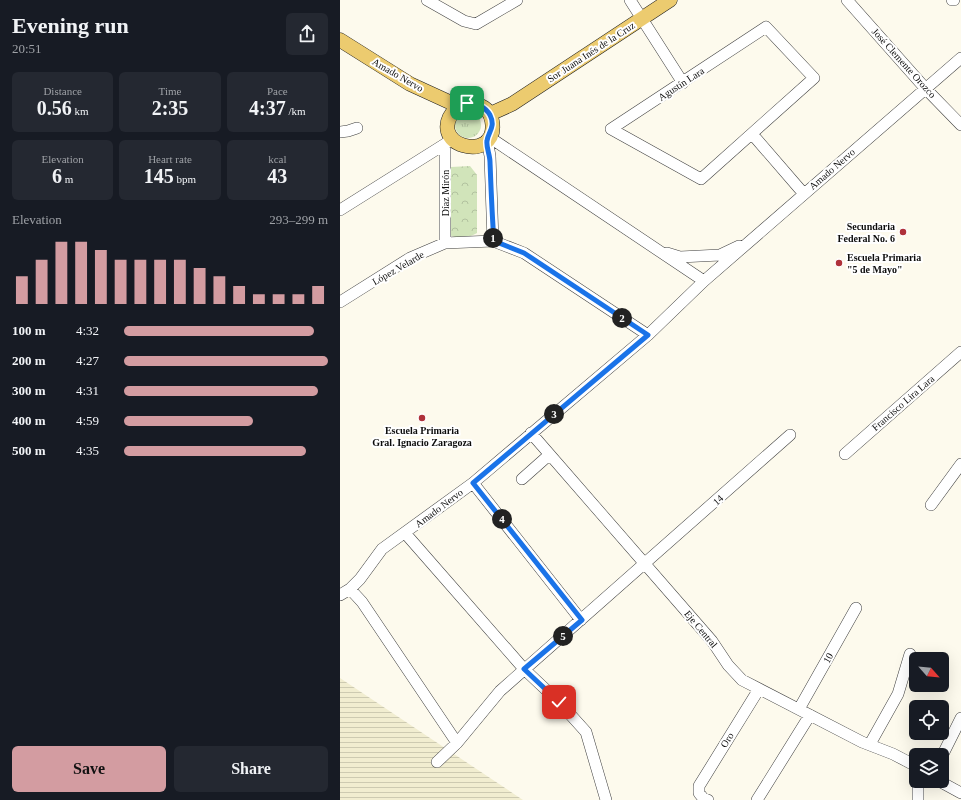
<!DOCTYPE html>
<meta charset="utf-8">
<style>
:root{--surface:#171b24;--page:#242831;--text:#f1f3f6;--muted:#9ea1a6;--accent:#d39ca1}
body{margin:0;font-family:"Times New Roman",serif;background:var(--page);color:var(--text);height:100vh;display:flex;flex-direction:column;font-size:15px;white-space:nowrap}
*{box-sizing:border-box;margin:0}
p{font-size:13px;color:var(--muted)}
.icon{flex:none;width:22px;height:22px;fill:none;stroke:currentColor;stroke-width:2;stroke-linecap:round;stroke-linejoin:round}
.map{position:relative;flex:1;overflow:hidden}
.details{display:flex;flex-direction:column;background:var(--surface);width:340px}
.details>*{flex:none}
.needle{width:26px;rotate:117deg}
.tools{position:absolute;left:569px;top:652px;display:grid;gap:8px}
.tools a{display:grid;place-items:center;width:40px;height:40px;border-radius:6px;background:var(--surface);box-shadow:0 4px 16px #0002;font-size:20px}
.pin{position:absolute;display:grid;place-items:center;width:34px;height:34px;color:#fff;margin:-17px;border-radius:8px;box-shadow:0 2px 6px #0006}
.km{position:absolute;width:20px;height:20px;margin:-10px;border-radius:50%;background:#222;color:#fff;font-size:11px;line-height:20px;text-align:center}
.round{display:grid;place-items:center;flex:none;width:42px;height:42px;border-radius:6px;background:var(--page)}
.headline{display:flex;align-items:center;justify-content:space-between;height:68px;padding:0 12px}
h1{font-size:22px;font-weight:700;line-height:30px}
.metrics{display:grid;grid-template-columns:repeat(3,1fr);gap:6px;height:68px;padding:4px 12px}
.metrics div{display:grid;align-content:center;border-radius:6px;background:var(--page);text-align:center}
.metrics b{font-size:20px;font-weight:700}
.metrics small{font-size:11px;font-weight:400}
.metrics p{font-size:11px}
.chart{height:112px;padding:8px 12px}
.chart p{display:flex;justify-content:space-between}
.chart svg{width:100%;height:72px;margin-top:4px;stroke:var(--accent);stroke-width:6}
.cta{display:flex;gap:8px;margin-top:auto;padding:8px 12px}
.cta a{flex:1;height:46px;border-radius:6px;background:var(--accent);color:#111;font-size:16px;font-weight:700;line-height:46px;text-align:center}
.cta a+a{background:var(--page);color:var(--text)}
ul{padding:0 12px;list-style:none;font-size:13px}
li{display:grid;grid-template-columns:64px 48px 1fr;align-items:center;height:30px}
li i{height:10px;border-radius:5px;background:var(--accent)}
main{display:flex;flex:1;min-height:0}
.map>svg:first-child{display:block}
.farmland{fill:url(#farmland-rules)}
.grass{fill:url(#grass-tufts)}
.park{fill:url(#park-crowns)}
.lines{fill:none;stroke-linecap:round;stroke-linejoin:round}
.minor-casing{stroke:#3f3f3f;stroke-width:12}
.major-casing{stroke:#1d1d1d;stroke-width:15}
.minor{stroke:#fff;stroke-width:11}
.major{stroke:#eccb6f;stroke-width:14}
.route-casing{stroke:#fff;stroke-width:8}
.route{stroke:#1a73e8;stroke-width:5}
.poi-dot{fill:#af313a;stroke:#fff;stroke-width:1.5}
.labels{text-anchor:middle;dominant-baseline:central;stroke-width:4;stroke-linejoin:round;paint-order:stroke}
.street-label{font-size:10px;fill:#0c0c0c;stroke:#fff}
.poi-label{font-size:10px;font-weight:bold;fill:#0c0c0c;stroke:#fff;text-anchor:end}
</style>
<main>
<section class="details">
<div class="headline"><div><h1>Evening run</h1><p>20:51</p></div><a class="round"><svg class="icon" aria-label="share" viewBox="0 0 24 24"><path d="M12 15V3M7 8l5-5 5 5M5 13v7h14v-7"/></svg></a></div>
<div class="metrics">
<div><p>Distance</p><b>0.56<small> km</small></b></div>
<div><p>Time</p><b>2:35</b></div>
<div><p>Pace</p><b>4:37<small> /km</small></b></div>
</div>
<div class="metrics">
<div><p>Elevation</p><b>6<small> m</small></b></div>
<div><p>Heart rate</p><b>145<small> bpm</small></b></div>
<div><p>kcal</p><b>43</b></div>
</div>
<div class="chart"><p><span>Elevation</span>293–299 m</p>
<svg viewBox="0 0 160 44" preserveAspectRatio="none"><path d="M5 44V27M15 44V17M25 44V6M35 44V6M45 44V11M55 44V17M65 44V17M75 44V17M85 44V17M95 44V22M105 44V27M115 44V33M125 44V38M135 44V38M145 44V38M155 44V33"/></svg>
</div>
<ul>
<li><b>100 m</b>4:32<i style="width:93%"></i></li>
<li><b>200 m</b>4:27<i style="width:100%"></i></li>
<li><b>300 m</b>4:31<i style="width:95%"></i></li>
<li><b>400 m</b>4:59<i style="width:63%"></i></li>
<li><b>500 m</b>4:35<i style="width:89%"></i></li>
</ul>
<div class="cta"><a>Save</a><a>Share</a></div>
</section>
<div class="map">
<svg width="621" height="800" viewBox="0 0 621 800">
<defs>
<pattern id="farmland-rules" width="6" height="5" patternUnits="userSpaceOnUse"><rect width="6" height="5" fill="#f1edd0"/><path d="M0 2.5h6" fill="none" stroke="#cdcab1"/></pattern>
<pattern id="grass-tufts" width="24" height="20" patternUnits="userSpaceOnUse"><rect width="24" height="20" fill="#d1e4ba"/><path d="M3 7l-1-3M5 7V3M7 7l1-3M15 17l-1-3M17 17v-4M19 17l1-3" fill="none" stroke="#b2c29f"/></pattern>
<pattern id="park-crowns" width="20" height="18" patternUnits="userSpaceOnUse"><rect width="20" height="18" fill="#d1e4ba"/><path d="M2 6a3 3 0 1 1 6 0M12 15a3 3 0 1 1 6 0" fill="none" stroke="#b2c29f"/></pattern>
</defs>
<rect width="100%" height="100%" fill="#fdfaed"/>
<path class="farmland" d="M0,678L183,800H0Z"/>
<path class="grass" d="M115 125a13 13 0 1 1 26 0a13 13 0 1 1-26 0Z"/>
<path class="park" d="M130,166L137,175V233C128,238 117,240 108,234V174L111,167Z"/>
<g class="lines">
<defs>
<path id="minor" d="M87,0L124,21L136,24L177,0
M290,0L343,83
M507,0L585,88L621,125
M612,0H614
M426,27L474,78L361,179L271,129Z
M0,132L8,131L17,128
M413,135L464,194
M149,137L364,281
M147,139L150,156L153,241
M105,144V243
M0,210L113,139
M327,253L340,257L380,255L399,246
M0,302L70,258L105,243L153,241L184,253L308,335
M191,433L372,641L388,665L402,680L522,742L553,754L576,766
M505,454L621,352
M182,479L209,455
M133,483L241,620
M591,505L621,464
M65,533L184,669L219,702L246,732L266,800
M10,589L22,602L117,743
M0,595L10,589L20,579L42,549L133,483L308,335L364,281L621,58
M459,709L516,608
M530,744L558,694L570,654
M602,756L621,718
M97,762L117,743L160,691L450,435
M578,781V800
M599,781L621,793
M368,800L363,798L359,793V786L419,689
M417,800L470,715"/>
<path id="major" d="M0,40L70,84L118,106C132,101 149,104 152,121C160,166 79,146 118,106
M150,114L172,104L330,0"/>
</defs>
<use href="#minor" class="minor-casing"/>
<use href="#major" class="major-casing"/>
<use href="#minor" class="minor"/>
<use href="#major" class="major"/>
</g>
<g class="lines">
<defs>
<path id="route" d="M127,103C136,104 145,106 150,115C156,127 148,132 147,141C146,147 150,155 150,162C151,188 152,215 154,241L184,253L308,335L133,483L242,620L184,669L219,702"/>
</defs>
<use href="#route" class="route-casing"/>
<use href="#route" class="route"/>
</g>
<g class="poi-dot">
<circle cx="563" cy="232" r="4"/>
<circle cx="499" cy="263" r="4"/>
<circle cx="82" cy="418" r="4"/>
</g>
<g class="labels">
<g class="street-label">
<text transform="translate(251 52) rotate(-33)">Sor Juana Inés de la Cruz</text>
<text transform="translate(564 63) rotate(48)">José Clemente Orozco</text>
<text transform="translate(58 75) rotate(30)">Amado Nervo</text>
<text transform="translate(341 84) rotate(-33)">Agustín Lara</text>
<text transform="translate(492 169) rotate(-41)">Amado Nervo</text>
<text transform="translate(105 193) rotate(-90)">Díaz Mirón</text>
<text transform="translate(58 268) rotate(-30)">López Velarde</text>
<text transform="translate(563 403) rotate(-41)">Francisco Lira Lara</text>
<text transform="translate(378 500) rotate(-42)">14</text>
<text transform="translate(99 508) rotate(-37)">Amado Nervo</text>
<text transform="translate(361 629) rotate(50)">Eje Central</text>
<text transform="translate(488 658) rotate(-61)">10</text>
<text transform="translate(387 740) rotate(-58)">Oro</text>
</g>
<g class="poi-label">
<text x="555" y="226">Secundaria<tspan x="555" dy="12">Federal No. 6</tspan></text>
<text x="507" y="257" text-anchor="start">Escuela Primaria<tspan x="507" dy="12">"5 de Mayo"</tspan></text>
<text x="82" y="430" text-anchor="middle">Escuela Primaria<tspan x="82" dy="12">Gral. Ignacio Zaragoza</tspan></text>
</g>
</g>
</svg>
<div class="tools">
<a><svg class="needle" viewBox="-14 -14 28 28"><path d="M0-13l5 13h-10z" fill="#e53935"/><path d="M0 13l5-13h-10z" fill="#9ea1a6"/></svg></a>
<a><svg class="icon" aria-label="locate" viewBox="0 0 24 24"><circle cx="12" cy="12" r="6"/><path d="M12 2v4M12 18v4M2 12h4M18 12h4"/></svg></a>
<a><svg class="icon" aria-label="layers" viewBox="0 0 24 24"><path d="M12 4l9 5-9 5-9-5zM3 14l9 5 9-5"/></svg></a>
</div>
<div class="pin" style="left:127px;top:103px;background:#1e9e55"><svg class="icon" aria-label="arrive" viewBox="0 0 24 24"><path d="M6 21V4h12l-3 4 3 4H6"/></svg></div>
<div class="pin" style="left:219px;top:702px;background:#d93025"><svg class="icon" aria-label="check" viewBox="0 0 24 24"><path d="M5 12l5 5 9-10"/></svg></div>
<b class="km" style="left:153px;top:238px">1</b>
<b class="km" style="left:282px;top:318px">2</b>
<b class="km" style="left:214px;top:414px">3</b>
<b class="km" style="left:162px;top:519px">4</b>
<b class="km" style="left:223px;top:636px">5</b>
</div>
</main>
